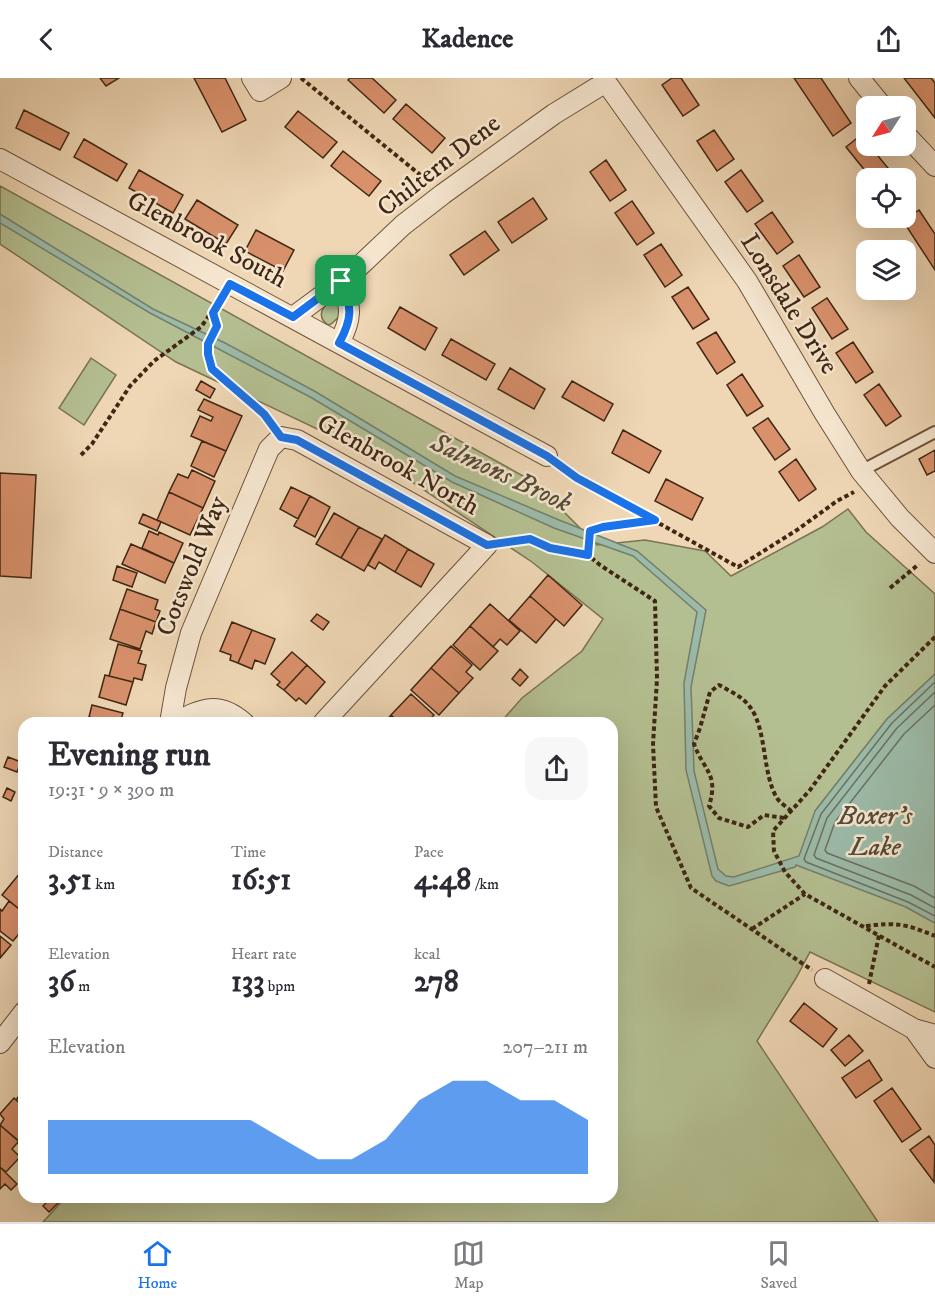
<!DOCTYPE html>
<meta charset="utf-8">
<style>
:root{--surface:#fff;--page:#f7f7f7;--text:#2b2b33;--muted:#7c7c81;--line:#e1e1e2;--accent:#1a73e8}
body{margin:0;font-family:"IM FELL DW Pica",serif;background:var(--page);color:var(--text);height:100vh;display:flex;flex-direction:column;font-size:22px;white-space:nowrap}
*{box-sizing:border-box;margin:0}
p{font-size:20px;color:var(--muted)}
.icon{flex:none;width:33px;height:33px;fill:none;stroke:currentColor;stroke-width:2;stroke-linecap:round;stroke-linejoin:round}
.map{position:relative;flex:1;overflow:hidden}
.sheet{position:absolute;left:18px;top:639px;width:600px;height:486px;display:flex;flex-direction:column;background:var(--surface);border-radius:18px;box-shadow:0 6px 24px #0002}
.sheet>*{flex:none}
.needle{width:39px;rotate:234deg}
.fabs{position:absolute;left:856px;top:18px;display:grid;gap:12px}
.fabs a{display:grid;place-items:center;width:60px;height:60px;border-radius:12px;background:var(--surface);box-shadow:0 6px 24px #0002;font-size:30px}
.pin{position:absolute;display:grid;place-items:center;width:51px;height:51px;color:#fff;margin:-26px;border-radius:12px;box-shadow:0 3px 9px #0006}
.round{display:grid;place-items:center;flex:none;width:63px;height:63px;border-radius:18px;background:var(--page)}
.overview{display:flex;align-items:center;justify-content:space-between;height:102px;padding:0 30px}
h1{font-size:33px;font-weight:800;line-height:45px}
.stats{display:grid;grid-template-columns:repeat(3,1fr);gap:9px;height:102px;padding:6px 30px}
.stats div{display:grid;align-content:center}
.stats b{font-size:30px;font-weight:800}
.stats small{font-size:16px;font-weight:400}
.stats p{font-size:16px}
.chart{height:168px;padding:12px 30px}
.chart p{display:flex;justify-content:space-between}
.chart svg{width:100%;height:108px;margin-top:6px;fill:var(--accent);opacity:.7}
header{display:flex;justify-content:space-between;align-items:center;height:78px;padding:0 30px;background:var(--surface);font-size:27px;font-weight:800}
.tab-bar{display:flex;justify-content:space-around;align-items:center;height:84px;border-top:2px solid var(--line);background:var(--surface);font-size:16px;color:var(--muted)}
.tab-bar a{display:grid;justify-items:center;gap:3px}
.tab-bar .current{color:var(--accent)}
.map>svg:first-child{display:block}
.green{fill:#b4bf91;stroke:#7a7352;stroke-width:1.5}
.water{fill:#9bbaa8;stroke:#767f6c;stroke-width:1.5}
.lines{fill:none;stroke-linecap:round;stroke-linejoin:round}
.shore{stroke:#6d705e;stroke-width:1.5}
.building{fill:#d9916c;stroke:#3f2713;stroke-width:1.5}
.service-casing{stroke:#6b533c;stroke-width:14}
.minor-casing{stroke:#6b533c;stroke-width:22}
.path{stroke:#3f2713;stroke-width:4;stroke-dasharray:4.5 3;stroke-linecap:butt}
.service{stroke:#f5e5cf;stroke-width:10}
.minor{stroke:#f5e5cf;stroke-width:20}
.route-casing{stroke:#fff;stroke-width:12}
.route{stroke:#1a73e8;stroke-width:8}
.labels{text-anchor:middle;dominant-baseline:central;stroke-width:5;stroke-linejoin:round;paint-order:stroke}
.street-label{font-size:26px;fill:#3f2713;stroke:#f5e5cf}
.water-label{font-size:27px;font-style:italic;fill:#564c38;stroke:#f5e5cf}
</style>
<header><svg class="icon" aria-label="back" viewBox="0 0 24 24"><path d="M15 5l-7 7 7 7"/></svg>Kadence<svg class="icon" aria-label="share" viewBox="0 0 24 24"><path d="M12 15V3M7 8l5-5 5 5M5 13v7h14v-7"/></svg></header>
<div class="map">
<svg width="935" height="1144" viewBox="0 0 935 1144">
<rect width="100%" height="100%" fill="#efd7b5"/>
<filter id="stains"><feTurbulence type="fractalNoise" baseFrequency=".00333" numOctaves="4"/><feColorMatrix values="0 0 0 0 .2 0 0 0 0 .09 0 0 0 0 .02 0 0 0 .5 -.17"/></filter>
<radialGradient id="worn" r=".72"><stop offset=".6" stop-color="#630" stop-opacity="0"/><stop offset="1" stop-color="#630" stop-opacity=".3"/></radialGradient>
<path class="green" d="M0,108L534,404L597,467L645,462L705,473L731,498L822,449L848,431L866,454L935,516V596L887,641L815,733L906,829L935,845V934L810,874L796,900L757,963L878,1144H43L66,1119H612V645H500L522,620L582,573L603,541L532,484L370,376L176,284L0,166Z
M335,218L340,220L341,237L331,246L328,247C314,237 325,226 335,218Z
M91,280L116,297L84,347L59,330Z"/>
<path class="water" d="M0,136L153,231L225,265L316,314L455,398L559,442L637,473L706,532L691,609L694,693L718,791L726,798L734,799L799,778L815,733L887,641L935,596V845L906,829L796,787L795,789L729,808L716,803L712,798L686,692L684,605L697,534L633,478L554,450L452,404L312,320L150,235L0,145Z"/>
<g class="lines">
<path class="shore" d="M935,604L892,645L821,736L804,781L806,784L908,824L935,838
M935,614L897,650L827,740L814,777L816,780L911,817L935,830
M935,627L904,656L835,744L825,772L827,775L914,808L935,820"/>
</g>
<path class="building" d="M100,0H119L106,8Z
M194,0H225L246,42L222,54Z
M350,0H372L396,22L384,35L348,2Z
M672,0H681L699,27L683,38L662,7Z
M794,0H821L851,45L833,58Z
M904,0H931L935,5V40Z
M406,26L445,60L432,75L393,41Z
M24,32L69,55L60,72L16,50Z
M298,33L337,64L323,80L285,49Z
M714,52L734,81L717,93L697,63Z
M861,57L867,64V68H870L896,100H871L846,69Z
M84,61L127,86L117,103L74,79Z
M343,73L381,103L369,118L331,88Z
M606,82L626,112L610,123L590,94Z
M139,92L183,117L173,135L129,110Z
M741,92L763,123L747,134L725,104Z
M906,113L913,122L906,127Z
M533,120L547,141L512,165L498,144Z
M197,122L238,147L226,166L185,141Z
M632,123L654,155L637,167L615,135Z
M919,132L935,156V192L903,143Z
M772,134L793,164L777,176L755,146Z
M256,152L294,172L283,193L245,173Z
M485,153L499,172L464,197L450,177Z
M661,166L682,197L665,209L644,177Z
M799,177L820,209L804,219L783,188Z
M688,209L709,241L693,251L672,219Z
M827,220L848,251L832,261L812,230Z
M400,229L437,250L425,272L388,250Z
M716,254L735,284L717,296L697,265Z
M451,261L495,286L486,302L442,277Z
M853,264L873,294L856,305L836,275Z
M510,290L545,311L534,331L498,311Z
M742,296L763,328L747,338L727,307Z
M201,303L215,311L210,320L196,312Z
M572,303L613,326L604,343L562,319Z
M879,306L901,338L886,348L864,317Z
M204,321L242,338L226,373L191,358L200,338L211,343L213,339L198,332Z
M768,340L790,371L775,382L753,350Z
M623,352L661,373L649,395L612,375Z
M202,363L226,373L214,399L191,388Z
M935,372V393L927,397L919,381Z
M796,381L816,411L799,423L779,394Z
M192,392L215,403L203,430L169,414L178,396L188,400Z
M0,395L36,397L31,500L0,498Z
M666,401L703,420L692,442L655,423Z
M291,409L310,418L298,441L280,431Z
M169,414L203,430L190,457L157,442Z
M310,418L330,429L315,459L294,448Z
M334,435L359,449L341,480L316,466Z
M143,436L161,444L157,453L139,445Z
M359,449L382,461L364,493L341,480Z
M149,453L158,457L159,454L183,465L174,485L142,470Z
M385,457L408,471L395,494L379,484L375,491L368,487Z
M131,466L174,485L165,505L122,486Z
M408,471L434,486L421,509L395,494Z
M117,488L137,495L132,509L113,502Z
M548,497L582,527L564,548L530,518Z
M127,511L158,522L155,531L160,533L156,544L120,531Z
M530,518L556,541L536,565L509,542Z
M490,526L520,553L507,567L500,561L493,569L470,548Z
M120,531L156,544L152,556L146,553L140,571L110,561Z
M317,536L329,544L323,552L311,543Z
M232,544L252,552L238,585L230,582L231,577L220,573Z
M470,548L498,573L480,592L453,567Z
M252,552L275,561L265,586L255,582L252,591L238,585Z
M118,566L142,573L138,585L146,587L142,602L134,600L133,604L109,598Z
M451,568L472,587L466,594L473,600L459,615L431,590Z
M292,574L307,587L284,612L277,607L280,604L271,596Z
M307,587L325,604L306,626L299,620L296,623L284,612Z
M431,590L459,615L439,637L411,612Z
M520,591L528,599L520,608L512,601Z
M105,597L133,604L126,627L99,619Z
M411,616L434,637L426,645H400L391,637Z
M92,627L123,635L120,645H98V642L89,639Z
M391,637L400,645H384Z
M8,679L21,684L17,694L4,689Z
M7,710L15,714L11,723L3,719Z
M20,795L24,799V835L2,817Z
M9,823L24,835V850L13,863L0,853V831L2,833Z
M0,858L11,867L0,880Z
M804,925L837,951L823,969L790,943Z
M849,957L863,973L845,988L831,972Z
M869,982L882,1002L856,1020L842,1000Z
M892,1010L921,1051L902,1064L874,1023Z
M24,1011V1029L16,1022Z
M14,1020L24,1029V1068L0,1047L4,1041L0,1036Z
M0,1047L19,1063L12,1071L20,1079L6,1094L0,1089Z
M929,1058L935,1067L934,1104L910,1072Z
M0,1089L17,1106L11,1112L5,1106L0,1111Z
M52,1119L59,1124L49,1134L43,1128Z"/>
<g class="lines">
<defs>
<path id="service" d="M861,393L935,354"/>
<path id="minor" d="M252,0L260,13L281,0
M603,0L747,203L825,336L861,393L900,440L935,475
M859,0L882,28
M906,57L935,88
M0,81L547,378
M293,239L350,197L403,147L443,116L554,36L606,4
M339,265C352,241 352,228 341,203
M170,645L176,610L191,555L269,371L281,359L297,362L487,467L323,645
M175,645C202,630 219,623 244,645
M825,901L914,951
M935,957L914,951L935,980
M0,965L24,934"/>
</defs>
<use href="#service" class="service-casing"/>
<use href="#minor" class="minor-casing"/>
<path class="path" d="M301,0L429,104
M213,235L217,248L208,266V276L212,291L264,336L270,344
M81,377L92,366L130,308L154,283L201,249L220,222
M562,389L577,400L738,489L797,452L837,423L854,414
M505,464L530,461L550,470L588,477L600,487L655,523L657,601L653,666L656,729L691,810L812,892
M588,476L590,453L603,449L654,442
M890,510L919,486
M935,559L885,608L810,712L773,753L774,773L785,794L805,816L935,889
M784,740L764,737L748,749L719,740L709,728C719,696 704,693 694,666L700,650L710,614L719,607C730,613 743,619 750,629C767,651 762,696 777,720C780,725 787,729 791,733
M866,848C897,844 906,846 935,858
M752,851L805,816
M869,906L879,857"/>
<use href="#service" class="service"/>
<use href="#minor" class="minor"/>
</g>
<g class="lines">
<defs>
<path id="route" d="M341,203C352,229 353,240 339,265L547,378L577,400L655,442L603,449L590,453L588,477L550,470L530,461L487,467L297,362L281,359L264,336L212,291L208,276V266L217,248L213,235L230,206L293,239Z"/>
</defs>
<use href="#route" class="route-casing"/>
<use href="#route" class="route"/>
</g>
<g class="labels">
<g class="street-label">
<text transform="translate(439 88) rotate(-38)">Chiltern Dene</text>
<text transform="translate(207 162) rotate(28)">Glenbrook South</text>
<text transform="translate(789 226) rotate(58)">Lonsdale Drive</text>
<text transform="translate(398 387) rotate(29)">Glenbrook North</text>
<text transform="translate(192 488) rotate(-68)">Cotswold Way</text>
</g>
<g class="water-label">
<text transform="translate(501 395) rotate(25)">Salmons Brook</text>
<text x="875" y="738">Boxer's<tspan x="875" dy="31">Lake</tspan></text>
</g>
</g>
<rect width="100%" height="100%" filter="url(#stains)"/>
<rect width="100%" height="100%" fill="url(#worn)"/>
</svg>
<div class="fabs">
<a><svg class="needle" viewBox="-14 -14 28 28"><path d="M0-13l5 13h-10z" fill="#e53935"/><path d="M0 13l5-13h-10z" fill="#7c7c81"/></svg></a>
<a><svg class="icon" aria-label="locate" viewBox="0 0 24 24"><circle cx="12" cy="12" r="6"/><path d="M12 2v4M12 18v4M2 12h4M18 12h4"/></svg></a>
<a><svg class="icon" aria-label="layers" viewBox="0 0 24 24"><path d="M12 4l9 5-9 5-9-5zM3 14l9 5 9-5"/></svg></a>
</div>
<div class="pin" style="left:341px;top:203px;background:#1e9e55"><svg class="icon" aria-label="arrive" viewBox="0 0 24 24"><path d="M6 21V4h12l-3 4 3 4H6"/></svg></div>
<section class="sheet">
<div class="overview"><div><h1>Evening run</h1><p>19:31 · 9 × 390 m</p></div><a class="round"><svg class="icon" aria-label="share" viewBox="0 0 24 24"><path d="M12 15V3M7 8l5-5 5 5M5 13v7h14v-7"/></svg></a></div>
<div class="stats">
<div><p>Distance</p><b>3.51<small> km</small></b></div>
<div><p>Time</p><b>16:51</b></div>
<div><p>Pace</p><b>4:48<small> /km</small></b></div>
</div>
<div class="stats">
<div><p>Elevation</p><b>36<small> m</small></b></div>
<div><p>Heart rate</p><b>133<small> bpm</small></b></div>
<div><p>kcal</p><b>278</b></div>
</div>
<div class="chart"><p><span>Elevation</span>207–211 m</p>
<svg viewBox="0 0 160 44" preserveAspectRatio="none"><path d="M0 44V22L10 22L20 22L30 22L40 22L50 22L60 22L70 30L80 38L90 38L100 30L110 14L120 6L130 6L140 14L150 14L160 22V44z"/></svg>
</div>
</section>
</div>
<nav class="tab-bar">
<a class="current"><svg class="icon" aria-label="home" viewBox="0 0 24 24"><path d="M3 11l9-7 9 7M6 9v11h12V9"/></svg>Home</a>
<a><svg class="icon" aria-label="map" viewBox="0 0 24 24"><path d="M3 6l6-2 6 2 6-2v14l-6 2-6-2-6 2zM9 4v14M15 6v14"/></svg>Map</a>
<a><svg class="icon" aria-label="saved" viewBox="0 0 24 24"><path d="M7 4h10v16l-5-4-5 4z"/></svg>Saved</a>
</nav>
